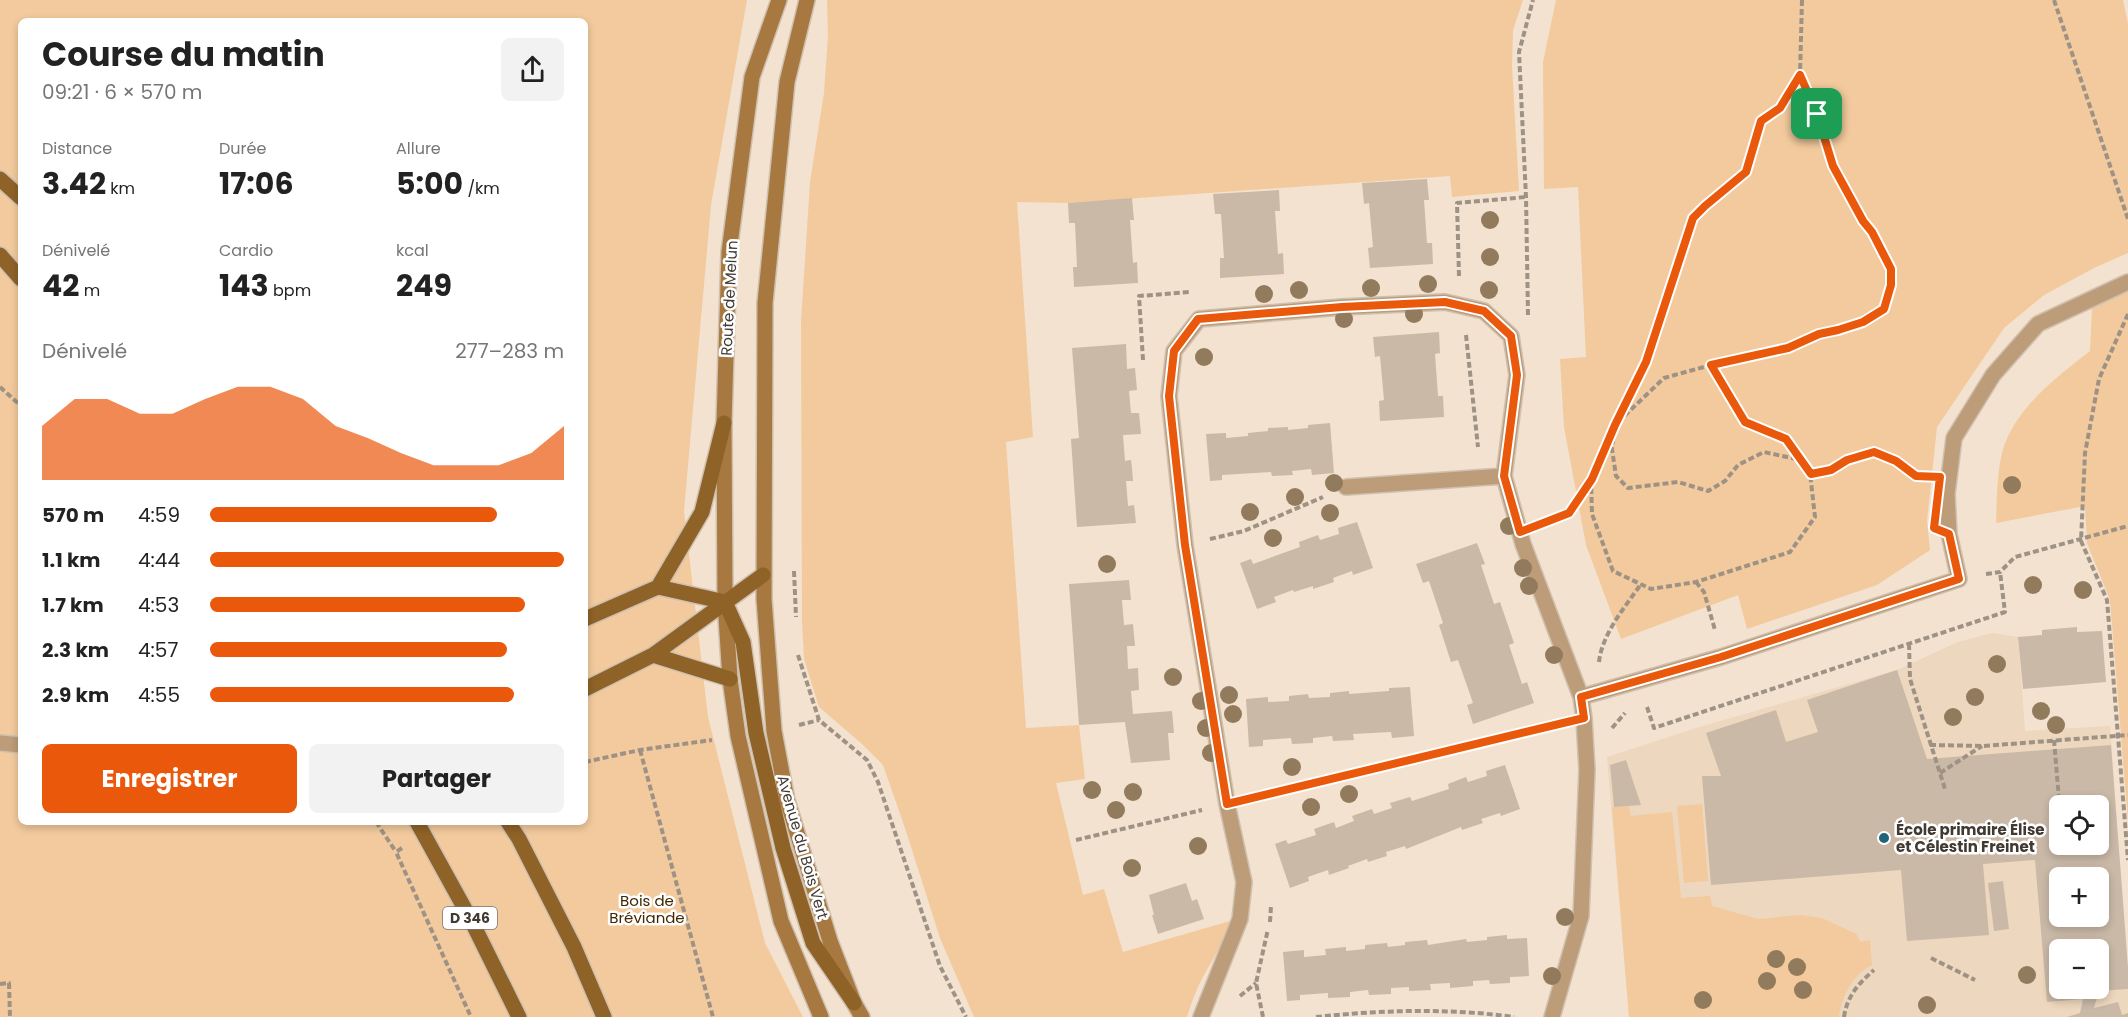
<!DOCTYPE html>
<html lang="fr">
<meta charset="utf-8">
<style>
:root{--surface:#fff;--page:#f2f2f2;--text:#222;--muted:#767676;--accent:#ea580c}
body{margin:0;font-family:Poppins,sans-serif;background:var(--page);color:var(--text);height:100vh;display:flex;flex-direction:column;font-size:22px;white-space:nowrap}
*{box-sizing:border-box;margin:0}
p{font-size:20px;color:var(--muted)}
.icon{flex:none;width:33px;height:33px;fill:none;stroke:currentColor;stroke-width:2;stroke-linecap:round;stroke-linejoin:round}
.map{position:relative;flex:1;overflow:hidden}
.drawer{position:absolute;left:18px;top:18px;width:570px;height:807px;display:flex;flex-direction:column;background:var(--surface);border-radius:9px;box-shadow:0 3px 9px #0003}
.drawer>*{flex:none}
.fabs{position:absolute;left:2049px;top:795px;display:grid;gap:12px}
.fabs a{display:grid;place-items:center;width:60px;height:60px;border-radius:9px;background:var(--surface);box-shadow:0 3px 9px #0003;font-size:30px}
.pin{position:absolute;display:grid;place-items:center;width:51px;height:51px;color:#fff;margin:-26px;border-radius:12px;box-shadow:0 3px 9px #0006}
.round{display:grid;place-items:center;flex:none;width:63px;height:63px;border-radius:9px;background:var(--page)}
.overview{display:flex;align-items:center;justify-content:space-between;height:102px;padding:0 24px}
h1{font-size:33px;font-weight:700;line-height:45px}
.metrics{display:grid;grid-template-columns:repeat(3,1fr);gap:9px;height:102px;padding:6px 24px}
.metrics div{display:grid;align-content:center}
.metrics b{font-size:30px;font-weight:700}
.metrics small{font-size:16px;font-weight:400}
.metrics p{font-size:16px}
.chart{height:168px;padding:12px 24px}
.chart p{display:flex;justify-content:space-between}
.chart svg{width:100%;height:108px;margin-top:6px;fill:var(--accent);opacity:.7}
.primary-button{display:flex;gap:12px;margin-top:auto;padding:12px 24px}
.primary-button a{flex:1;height:69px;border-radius:9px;background:var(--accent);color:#fff;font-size:24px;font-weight:700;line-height:69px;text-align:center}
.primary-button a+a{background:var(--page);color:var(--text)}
ul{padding:0 24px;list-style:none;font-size:20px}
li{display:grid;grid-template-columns:96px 72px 1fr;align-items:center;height:45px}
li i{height:15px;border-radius:8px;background:var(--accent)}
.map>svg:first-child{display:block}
.built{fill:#edd7be;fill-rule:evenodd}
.green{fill:#f2ca9d;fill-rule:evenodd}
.building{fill:#cab9a7;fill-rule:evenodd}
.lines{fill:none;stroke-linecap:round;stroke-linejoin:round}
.lane-casing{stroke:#cfc0b0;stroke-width:18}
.street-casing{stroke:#cfc0b0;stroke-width:18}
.secondary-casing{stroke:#cfc0b0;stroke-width:18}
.primary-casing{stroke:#cfc0b0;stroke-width:18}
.path{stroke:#9e9285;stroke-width:4;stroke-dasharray:6 3;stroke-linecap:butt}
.lane{stroke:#bd9d79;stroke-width:15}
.street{stroke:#bd9d79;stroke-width:15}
.secondary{stroke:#a77940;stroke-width:15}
.primary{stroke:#8f6227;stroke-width:15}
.tree{fill:#927b5d}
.route-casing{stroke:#fff;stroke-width:12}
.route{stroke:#ea580c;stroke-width:8}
.poi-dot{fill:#216477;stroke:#fff;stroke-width:2}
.labels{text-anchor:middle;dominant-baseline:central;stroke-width:5;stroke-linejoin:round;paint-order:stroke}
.shield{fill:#fff;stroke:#7a7570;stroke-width:1.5}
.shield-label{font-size:14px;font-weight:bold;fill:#413a33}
.street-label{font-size:15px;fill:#413a33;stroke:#fff}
.poi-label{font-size:15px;font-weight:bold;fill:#413a33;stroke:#fff;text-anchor:start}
.park-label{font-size:15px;fill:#422700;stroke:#fff}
</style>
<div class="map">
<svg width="2128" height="1017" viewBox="0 0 2128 1017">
<rect width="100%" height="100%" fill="#f3e2cf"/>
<path class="built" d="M1992,633L2018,637L2025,731L2110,726L2128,982V1017H1629L1607,757L1693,729L1897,670L1958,642ZM2060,806H2098V844H2060ZM2060,878H2098V916H2060ZM2060,950H2098V988H2060Z"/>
<path class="green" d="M0,0H747L711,205L684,511L708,717L765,943L803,1017H0ZM21,21H585V822H21Z
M827,0H1523L1513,30L1512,66L1519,191L1452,197L1450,176L1068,203L1017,202L1033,437L1006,442L1026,728L1079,725L1085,779L1056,783L1083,895L1104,889L1123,952L1230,921C1225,942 1213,958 1203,977C1196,990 1191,1003 1187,1017H974L940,938L905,828L883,765L862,744L819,707L804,659L802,622L801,321L810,182L824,93L828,36Z
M1556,0H2123L2128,24V253L2096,267L2044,295L2004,328L1937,427L1927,521L1930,550L1877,585L1747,629L1738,595L1621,639L1586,545L1564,427L1560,359L1586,357L1578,187L1544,189L1543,62Z
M2128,291V822L2110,600L2087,543L2085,506L1996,523C1997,500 1997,461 2006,441C2022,403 2058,376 2090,351L2092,308Z
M1702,804L1708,881L1684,883L1677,806Z
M1629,806L1631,816L1672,812L1681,898L1710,896L1712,906L1758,919L1800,915L1822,918L1856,934L1861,942L1870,940L1872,965C1853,974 1841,997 1839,1017H1629L1612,807Z"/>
<path class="building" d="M1427,179L1429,200H1424L1427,243H1432L1433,264L1370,268L1368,248L1373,247L1369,203L1364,204L1362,183Z
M1279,190L1280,211H1275L1278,254L1283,253L1284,274L1220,278V258H1224L1221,214H1215L1213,194Z
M1132,198L1134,220H1130L1133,263L1137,262L1138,283L1074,287L1073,267H1077L1075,223H1069L1068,203Z
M1439,332L1440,353L1435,354L1438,396H1443L1444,417L1380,421L1379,401L1384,400L1380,356L1375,357L1373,337Z
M1126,344L1127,369L1135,368L1137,390L1129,391L1131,413H1139L1141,434L1123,435L1125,461L1131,460L1132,468L1133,481H1126L1128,506L1134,505L1136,523L1077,527L1071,439L1079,438L1072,348Z
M1330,423L1334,473L1312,475L1311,469L1292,471L1293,475L1272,476L1271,472L1222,475V480L1210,481L1206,434L1226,433V438L1248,436V433L1268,431V428L1288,427V430L1308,428V425Z
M1357,522L1373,568L1353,575L1352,571L1333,578L1334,582L1313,589V586L1294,592L1293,590L1274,597L1276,602L1257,609L1240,563L1251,559L1253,564L1300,547L1299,542L1318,535L1320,540L1339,534L1338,528Z
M1477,543L1485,564L1481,565L1494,604L1500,602L1514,643L1509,645L1522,684L1527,682L1534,703L1473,724L1467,705L1473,703L1458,660L1451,662L1439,625L1443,623L1429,581L1423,583L1416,564Z
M1129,580L1131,600H1122L1124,625L1133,624L1135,646H1127L1128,669L1138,668L1139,690L1131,691L1133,714L1172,711L1174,733H1168L1170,760L1131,763L1125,722L1079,725L1069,584Z
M2077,627V632L2102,631L2106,682L2023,689L2018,637L2042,635V630Z
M1897,670L1927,759L2111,745L2128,967V989L2099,991L2094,1008L2118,1002L2122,1015L2128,1013V1017H2067L2080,1013L2083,999L2047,1002L2035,860L1983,864L1989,935L1907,941L1901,870L1711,885L1702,776H1721L1706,733L1776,710L1786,742L1818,732L1807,700ZM2060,806H2098V844H2060ZM2060,878H2098V916H2060ZM2060,950H2098V988H2060Z
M1410,687L1414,736L1392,738L1391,732L1353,734L1354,740L1333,741L1332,736L1313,738V743L1292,744L1291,738L1263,740V746L1249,747L1246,699L1268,697V702L1289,701V696L1308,694L1309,698L1330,697V693L1349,691V694L1389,691V688Z
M1626,760L1641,805L1614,807L1610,765Z
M1505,765L1520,809L1501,816L1500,813L1481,819L1483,823L1462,830L1461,827L1406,849L1405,846L1386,852L1387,856L1368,862L1367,859L1348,866L1349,868L1329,875L1328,870L1308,877L1309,881L1290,888L1275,844L1286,840L1288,844L1316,835L1314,829L1334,822L1336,828L1354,821L1352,816L1372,809L1374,814L1392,808L1390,803L1410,797L1412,801L1449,789L1448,784L1466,777L1468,782L1487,776L1486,771Z
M2003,881L2009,929L1994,931L1988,883Z
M1186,883L1192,901L1197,899L1204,919L1158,934L1152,915H1154L1149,895Z
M1507,935V939L1527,938L1529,976L1510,977V983L1490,984L1489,980L1473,981V986L1450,988V983L1430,984L1431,990L1409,991V987L1391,988V994L1369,995L1368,990L1350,992V997L1328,998V993L1300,995V1000L1287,1001L1283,952L1304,950V957L1326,955L1325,949L1346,947V951L1365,949V945L1387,943L1388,947L1405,945V942L1427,940L1428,945L1466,939L1467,942L1487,940V937Z"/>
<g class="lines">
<defs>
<path id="lane" d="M0,743L21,745"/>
<path id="street" d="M1346,487L1504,476
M1581,697L1721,657L1959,579L1949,534L1947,494L1954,438L1993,375L2038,324L2128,282
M1201,1017L1240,919L1244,882L1227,804L1185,545L1169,396L1174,351L1199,319L1342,307L1445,302L1484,311L1511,336L1517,375L1504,476L1523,544L1581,697L1584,718L1587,770L1581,916L1552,1017"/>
<path id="secondary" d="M779,0L752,77L729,252L724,423L725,602L730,679L738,736L781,921L821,1017
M807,0L787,82L765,303L764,599L774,731L787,800L830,941L854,1003L862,1017"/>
<path id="primary" d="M0,179L21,198
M0,255L21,279
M658,587L725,602L743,642L756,733L783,848L813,943L854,1003
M585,619L658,587L702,512L724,423
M653,655L763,575
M585,689L653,655L730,679
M417,822L471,920L519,1017
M508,822L519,839L574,947L604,1017"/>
</defs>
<use href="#lane" class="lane-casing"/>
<use href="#street" class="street-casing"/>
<use href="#secondary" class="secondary-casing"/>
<use href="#primary" class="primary-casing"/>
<path class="path" d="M1802,0L1800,75L1780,108L1761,121L1746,172L1705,205L1693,218L1646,362L1615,425L1612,449L1616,476L1628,488L1678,482L1708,491L1725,481L1738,465L1764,452L1796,459L1811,474C1817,473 1824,472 1829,470C1852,462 1859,447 1886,457C1899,462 1909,475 1923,477
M2054,0L2128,219
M1459,276L1457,203L1526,197
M2128,314L2099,379L2085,453L2081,541L2107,600L2128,860
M1528,315L1526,197L1519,52L1533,0
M1466,335L1478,447
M1143,360L1139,296L1190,292
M1711,365L1787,348L1819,334L1863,322L1884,309L1891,285V269L1833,166L1817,114L1800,76
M0,387L21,406
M1618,422L1664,378L1711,365L1745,422L1786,439L1802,462
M1591,479L1592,514L1613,571L1651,589L1696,582L1790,552L1815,517L1810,473
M1543,523L1569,513L1591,479L1612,430
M1210,539L1244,531L1323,497
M794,571L796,617
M1986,574L2000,572L2015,557L2128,526
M1696,582L1704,592L1715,630
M1909,644L1910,679L1945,789
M798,655L819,720L867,760L878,782L940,966L966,1017
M1599,662C1602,634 1625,607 1641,584
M1647,707L1654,728L2005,612L2000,572
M799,725L819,720
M1612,728L1625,713
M2054,740L2059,799
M1930,745L1983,746L2128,735
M640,750L713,1017
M585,762L640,750L712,740
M1940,773L1982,746
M1253,798L1557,724
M376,822L396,852
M1076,840L1202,810
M402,848L396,852L471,1017
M1270,922L1271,906
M1931,958L1975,980
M0,984L9,983L10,1017
M1240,996L1256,983
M1263,1017L1256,983L1268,929
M1316,1017C1381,1010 1449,1008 1514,1017
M1844,1017C1847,996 1859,983 1874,970"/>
<use href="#lane" class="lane"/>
<use href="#street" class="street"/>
<use href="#secondary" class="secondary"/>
<use href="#primary" class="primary"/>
</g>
<g class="tree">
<circle cx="1490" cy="220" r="9"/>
<circle cx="1490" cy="257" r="9"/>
<circle cx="1428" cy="284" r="9"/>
<circle cx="1371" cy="288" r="9"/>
<circle cx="1299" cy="290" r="9"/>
<circle cx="1489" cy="290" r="9"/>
<circle cx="1264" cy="294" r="9"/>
<circle cx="1414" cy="314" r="9"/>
<circle cx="1344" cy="319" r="9"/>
<circle cx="1204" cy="357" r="9"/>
<circle cx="1334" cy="483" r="9"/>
<circle cx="2012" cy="485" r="9"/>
<circle cx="1295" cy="497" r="9"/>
<circle cx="1250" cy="512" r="9"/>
<circle cx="1330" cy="513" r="9"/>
<circle cx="1509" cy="526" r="9"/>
<circle cx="1273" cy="538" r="9"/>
<circle cx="1107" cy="564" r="9"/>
<circle cx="1523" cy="568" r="9"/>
<circle cx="2033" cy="585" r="9"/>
<circle cx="1529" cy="586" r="9"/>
<circle cx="2083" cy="590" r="9"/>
<circle cx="1554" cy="655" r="9"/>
<circle cx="1997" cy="664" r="9"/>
<circle cx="1173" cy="677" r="9"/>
<circle cx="1229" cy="695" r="9"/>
<circle cx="1975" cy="697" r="9"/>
<circle cx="1201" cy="701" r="9"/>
<circle cx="2041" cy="711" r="9"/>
<circle cx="1233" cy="714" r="9"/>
<circle cx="1953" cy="717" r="9"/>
<circle cx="2056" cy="725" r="9"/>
<circle cx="1206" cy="728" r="9"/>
<circle cx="1211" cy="753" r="9"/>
<circle cx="1292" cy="767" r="9"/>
<circle cx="1092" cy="790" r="9"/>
<circle cx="1133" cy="792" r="9"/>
<circle cx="1349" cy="794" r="9"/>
<circle cx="1311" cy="807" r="9"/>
<circle cx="1116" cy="810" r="9"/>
<circle cx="1198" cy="846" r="9"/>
<circle cx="1132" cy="868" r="9"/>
<circle cx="1565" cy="917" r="9"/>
<circle cx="1776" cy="959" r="9"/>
<circle cx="1797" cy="967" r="9"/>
<circle cx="2027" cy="975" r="9"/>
<circle cx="1552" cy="976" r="9"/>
<circle cx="1767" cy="981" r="9"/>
<circle cx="1803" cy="990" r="9"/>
<circle cx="1703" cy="1000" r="9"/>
<circle cx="1927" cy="1005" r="9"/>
</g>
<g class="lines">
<defs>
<path id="route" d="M1800,75L1817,114L1833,166L1863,221L1872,232L1891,269V285L1884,309L1863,322L1838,330L1819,334L1788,348L1711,365L1745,422L1786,439L1811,474L1831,470L1847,460L1874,452L1896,461L1916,476L1940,477L1934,528L1949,534L1959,579L1721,657L1581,697L1584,718L1227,804L1185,545L1169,396L1174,351L1198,319L1342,307L1445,302L1484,311L1511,336L1517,375L1504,476L1520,532L1569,513L1592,479L1615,425L1646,362L1693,218L1705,206L1746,172L1761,121L1780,108Z"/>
</defs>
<use href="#route" class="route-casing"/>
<use href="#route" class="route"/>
</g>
<circle class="poi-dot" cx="1884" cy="838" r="6"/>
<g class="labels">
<rect class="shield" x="443" y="907" width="54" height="22" rx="4.5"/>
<g class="shield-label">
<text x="470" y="918">D 346</text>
</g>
<g class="street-label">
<text transform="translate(729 298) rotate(-87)">Route de Melun</text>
<text transform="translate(803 847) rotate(74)">Avenue du Bois Vert</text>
</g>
<g class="poi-label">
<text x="1896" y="829">École primaire Élise<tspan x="1896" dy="17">et Célestin Freinet</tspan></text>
</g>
<g class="park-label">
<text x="647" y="900">Bois de<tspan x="647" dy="17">Bréviande</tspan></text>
</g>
</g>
</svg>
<div class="fabs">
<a><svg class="icon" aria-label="locate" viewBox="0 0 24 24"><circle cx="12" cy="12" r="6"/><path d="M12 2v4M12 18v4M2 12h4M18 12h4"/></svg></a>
<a>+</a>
<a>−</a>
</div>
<div class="pin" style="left:1817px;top:114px;background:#1e9e55"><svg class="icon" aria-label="arrive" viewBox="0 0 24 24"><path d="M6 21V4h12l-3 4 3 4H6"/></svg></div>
<section class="drawer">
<div class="overview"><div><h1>Course du matin</h1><p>09:21 · 6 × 570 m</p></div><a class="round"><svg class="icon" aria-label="share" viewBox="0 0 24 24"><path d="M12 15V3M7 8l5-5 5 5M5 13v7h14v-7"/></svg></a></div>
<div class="metrics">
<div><p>Distance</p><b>3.42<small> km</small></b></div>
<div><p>Durée</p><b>17:06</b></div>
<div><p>Allure</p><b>5:00<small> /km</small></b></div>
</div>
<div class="metrics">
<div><p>Dénivelé</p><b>42<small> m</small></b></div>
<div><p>Cardio</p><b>143<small> bpm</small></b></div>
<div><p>kcal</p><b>249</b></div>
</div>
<div class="chart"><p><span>Dénivelé</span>277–283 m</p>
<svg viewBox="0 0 160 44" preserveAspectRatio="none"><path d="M0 44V22L10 11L20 11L30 17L40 17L50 11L60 6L70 6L80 11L90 22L100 27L110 33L120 38L130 38L140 38L150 33L160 22V44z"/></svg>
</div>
<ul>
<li><b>570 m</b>4:59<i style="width:81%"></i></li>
<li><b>1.1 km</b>4:44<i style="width:100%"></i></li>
<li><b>1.7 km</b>4:53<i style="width:89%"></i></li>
<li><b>2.3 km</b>4:57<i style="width:84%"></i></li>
<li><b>2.9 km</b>4:55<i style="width:86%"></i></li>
</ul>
<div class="primary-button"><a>Enregistrer</a><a>Partager</a></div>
</section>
</div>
